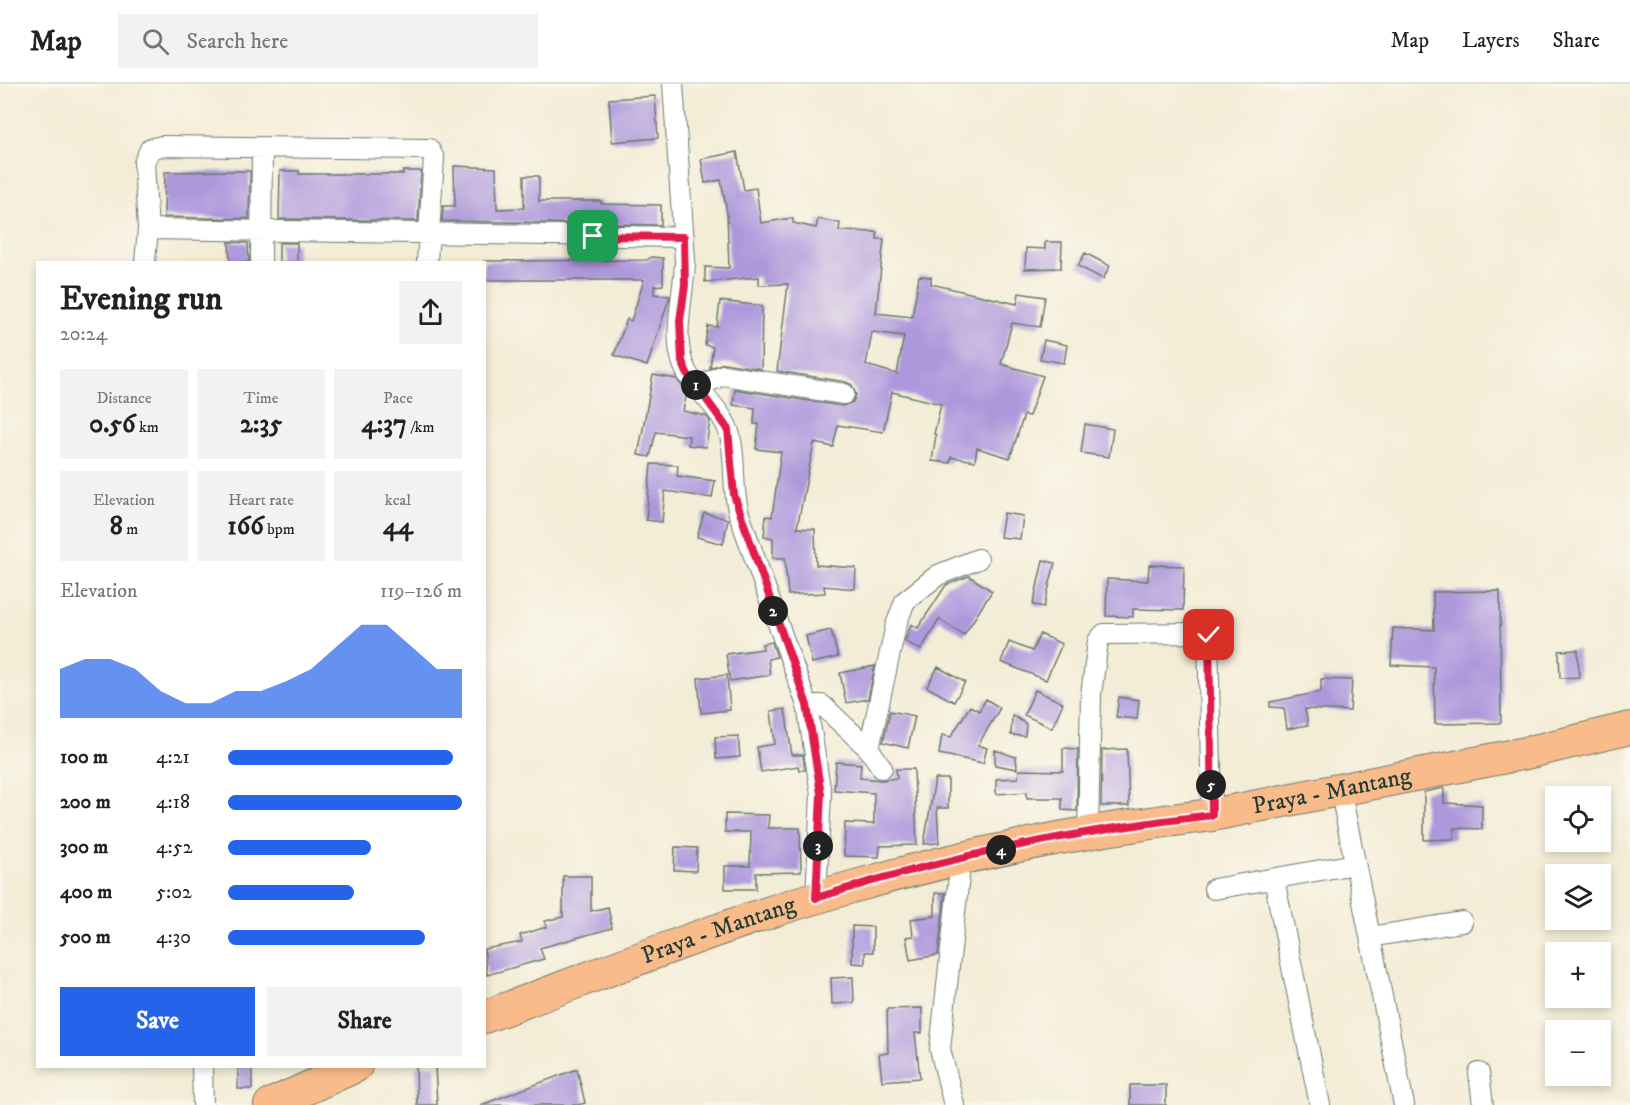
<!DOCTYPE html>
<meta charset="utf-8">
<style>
:root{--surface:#fff;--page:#f2f2f2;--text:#222;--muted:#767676;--line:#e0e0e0;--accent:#2563eb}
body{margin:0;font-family:"IM FELL DW Pica",serif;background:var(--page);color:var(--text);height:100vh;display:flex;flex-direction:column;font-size:22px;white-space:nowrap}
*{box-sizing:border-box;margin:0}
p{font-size:20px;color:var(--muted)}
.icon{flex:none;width:33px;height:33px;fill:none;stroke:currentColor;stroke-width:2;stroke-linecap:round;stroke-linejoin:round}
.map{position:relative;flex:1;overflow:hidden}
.drawer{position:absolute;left:36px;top:177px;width:450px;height:807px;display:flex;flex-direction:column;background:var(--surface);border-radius:0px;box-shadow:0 3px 9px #0003}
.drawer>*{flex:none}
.buttons{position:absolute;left:1545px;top:702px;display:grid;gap:12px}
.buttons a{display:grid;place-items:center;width:66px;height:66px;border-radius:0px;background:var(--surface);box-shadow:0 3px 9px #0003;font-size:30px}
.pin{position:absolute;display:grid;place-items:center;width:51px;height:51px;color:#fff;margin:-26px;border-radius:12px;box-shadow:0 3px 9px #0006}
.km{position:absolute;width:30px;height:30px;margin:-15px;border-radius:50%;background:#222;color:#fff;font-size:16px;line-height:30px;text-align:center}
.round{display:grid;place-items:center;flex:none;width:63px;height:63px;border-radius:0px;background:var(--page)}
.overview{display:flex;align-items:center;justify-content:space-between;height:102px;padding:0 24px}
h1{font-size:33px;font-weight:700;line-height:45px}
.metrics{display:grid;grid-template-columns:repeat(3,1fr);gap:9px;height:102px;padding:6px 24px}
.metrics div{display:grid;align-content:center;border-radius:0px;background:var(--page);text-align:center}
.metrics b{font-size:26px;font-weight:700}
.metrics small{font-size:16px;font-weight:400}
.metrics p{font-size:16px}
.chart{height:168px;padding:12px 24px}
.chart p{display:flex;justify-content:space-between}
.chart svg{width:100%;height:108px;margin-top:6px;fill:var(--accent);opacity:.7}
.primary-button{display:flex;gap:12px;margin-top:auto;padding:12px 24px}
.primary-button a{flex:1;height:69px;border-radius:0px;background:var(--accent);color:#fff;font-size:24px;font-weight:700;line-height:69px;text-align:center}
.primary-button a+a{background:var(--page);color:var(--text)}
ul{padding:0 24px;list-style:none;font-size:20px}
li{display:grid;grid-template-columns:96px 72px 1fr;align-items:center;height:45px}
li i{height:15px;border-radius:8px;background:var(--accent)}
header{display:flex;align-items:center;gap:36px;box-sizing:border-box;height:84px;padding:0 30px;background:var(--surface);border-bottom:2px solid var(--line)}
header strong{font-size:28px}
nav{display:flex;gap:33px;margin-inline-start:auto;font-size:21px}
.search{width:420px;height:54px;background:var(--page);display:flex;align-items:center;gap:15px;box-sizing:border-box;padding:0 21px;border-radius:0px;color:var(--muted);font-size:22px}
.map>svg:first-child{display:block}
.building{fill:#ae98dc;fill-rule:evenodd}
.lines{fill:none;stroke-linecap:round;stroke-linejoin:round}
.minor-casing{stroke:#697a6d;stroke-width:22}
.primary-casing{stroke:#697a6d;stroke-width:34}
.minor{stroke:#fff;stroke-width:20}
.primary{stroke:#fabb8b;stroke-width:32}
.route-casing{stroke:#fff;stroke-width:12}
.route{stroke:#e11d48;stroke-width:8}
.labels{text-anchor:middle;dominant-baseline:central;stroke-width:6;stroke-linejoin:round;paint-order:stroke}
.street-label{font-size:24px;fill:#1f3d34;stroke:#fbf7ec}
</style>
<header>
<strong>Map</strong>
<div class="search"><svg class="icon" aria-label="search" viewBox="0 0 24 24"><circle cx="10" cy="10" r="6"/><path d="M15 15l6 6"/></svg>Search here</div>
<nav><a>Map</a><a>Layers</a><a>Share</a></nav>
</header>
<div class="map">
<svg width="1630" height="1021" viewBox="0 0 1630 1021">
<rect width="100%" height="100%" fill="#fbf7ec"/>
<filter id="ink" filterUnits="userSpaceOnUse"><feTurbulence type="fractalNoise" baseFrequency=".0167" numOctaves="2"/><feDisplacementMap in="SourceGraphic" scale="12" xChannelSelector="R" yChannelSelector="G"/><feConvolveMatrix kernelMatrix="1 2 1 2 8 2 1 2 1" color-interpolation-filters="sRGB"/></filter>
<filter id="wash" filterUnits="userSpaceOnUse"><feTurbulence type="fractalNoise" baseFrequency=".008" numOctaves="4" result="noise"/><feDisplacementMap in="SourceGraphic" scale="24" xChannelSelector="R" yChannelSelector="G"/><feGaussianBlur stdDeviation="1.35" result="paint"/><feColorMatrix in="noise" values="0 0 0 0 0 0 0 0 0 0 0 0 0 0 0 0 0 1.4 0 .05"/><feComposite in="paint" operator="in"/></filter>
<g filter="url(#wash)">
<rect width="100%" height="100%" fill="#f3ecd6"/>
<g id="blocks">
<path class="building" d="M655,12L658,54L612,58L609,15Z
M737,68L744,106L756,104L761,139L793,134V139L816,144L818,135L840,139L839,147L877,148V155H884L876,229L912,233L919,192L931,193V200L1017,220L1019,209L1045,213L1040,243L1012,239L1001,280L1043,292L1029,332L1024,331L1010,374L977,364L975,377L951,373L950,379L932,377L936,351L934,350L941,320L892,308L883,348L838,341L833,363L814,359L797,444L815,445L816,481L856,484L855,505L824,502L825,509L788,511L785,474H773V454L764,452L766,432L772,433L781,368L756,365L759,340H754L755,324L733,321L735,305L842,322L853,318L856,311L852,301L846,298L777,287L788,200L759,201V193L705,198V183L729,184L727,129L721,96L705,99L701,75ZM872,248L904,252L897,290L866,281Z
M454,82L496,84L497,125L524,124V92H539V117H601V120L661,121V141L442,137L443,122H455Z
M232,87H250L249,135L164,133L165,88Z
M280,87H299V90H403V87H421L418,137L279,135Z
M229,158L248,159L249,178H230Z
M1045,158H1062L1061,184L1025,185L1026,164L1045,165Z
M279,159H297V178H279Z
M1085,169L1110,182L1103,195L1078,182Z
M651,173L663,174V201L654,202V210L670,212L647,282L614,271L627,235L631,237L644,196H484V177L647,176Z
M720,217L762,222L761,285L724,279L710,284L713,263L705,261L708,242L717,243Z
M1044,256L1067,261L1064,279L1040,275Z
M653,291L677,295L687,309L683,327L706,332L710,337L706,363L688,361L689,352L656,348L650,373L638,371Z
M1085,340L1113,345L1109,373L1081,369Z
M651,380L678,381L677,392L715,397L712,414L665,407L662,438L646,436Z
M704,429L728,435L723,460L697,453Z
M1004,429L1023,432L1020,455L1000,453Z
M1043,476L1055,479L1044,523L1033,521Z
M1149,481L1184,482L1183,526L1133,525V533L1106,532L1107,495L1148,497Z
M969,492L992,507L964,551L939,535L921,566L905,557L911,540L918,544L946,501Z
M1500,507L1501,639L1435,640L1434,583L1391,581L1393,544L1434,546L1433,508Z
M831,546L838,573L812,579L806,552Z
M1040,550L1062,560L1046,596L1001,578L1009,558L1032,567Z
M772,558L777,573L768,575L770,591L730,597L726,570L763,565L762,560Z
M1578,566L1579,593L1560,594L1559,567Z
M875,582L868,615L846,619L840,589Z
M938,583L965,598L954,618L927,603Z
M727,591L730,626L701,629L698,594Z
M1321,595L1352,596L1350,627L1305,625L1308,641L1287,645L1284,624L1270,623V618L1321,608Z
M1035,606L1063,619L1052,644L1024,631Z
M1119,613L1139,616L1137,635L1116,633Z
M986,615L1000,624L978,661L987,664L983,679L939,670L942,651L951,653L970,622L979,627Z
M785,625L792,671H803L805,686H799L798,682L761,688L757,663L775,660L771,627Z
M890,627L915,632L908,664L883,658Z
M1012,631L1026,640L1025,652L1011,651Z
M738,652L740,673L716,675L715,653Z
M1063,664L1078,665L1077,727L1062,726V714H1027V708L996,710V695L1018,694L1019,686L1063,687Z
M1127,665L1129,722H1101L1102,666Z
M995,666L1016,673L1017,685L995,681Z
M836,678L861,680L860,694L882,696L897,694L896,685H914L917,761L880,762L879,773L844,772L845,739L874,740V709L834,706Z
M935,695H948V724H937L939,759L924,760Z
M1444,704V719L1482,721V745L1454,744V755L1424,756V708Z
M725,730L769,731L768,744H800L801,788L756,789V805H725V782H750L751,748H725Z
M675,763L697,764L696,787L674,786Z
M563,792H591V827L608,823L612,844L540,864L544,875L487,891L484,865L522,858L520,851L547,843L545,837L563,833Z
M935,809H945L938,871L910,876L906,853L913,852L911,835L935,832Z
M852,842L873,843V868H865V880L852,879Z
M853,893L854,919L832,920L831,894Z
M922,924V949H915L920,994L882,997L879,970L888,969L887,925Z
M238,982H252V1005H238Z
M416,982H435L437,1021H417Z
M577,985L585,1019L578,1021H481Z
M1130,1001H1166V1021H1130Z"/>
</g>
</g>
<g filter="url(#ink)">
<use href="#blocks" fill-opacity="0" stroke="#697a6d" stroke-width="1.5"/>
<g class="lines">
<defs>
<path id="minor" d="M673,0L685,176C685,210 669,257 687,289C699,309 722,326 729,348C737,374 731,403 739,430L807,621L821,710L816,814
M148,145L684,153
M145,178L148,145L144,79L150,65L162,62L429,65L434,74L427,178
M261,178L262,64
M698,303L723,291L844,310
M807,621H822L869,665L882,684
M869,665L896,541L905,517L938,491L978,475
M1340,704L1404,1021
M1088,750L1091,611L1098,557L1104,550L1208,549L1212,731
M1274,795L1320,1021
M1214,805L1355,780
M1370,853L1462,838
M202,982L203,1021
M1479,989L1483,1021
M954,1021L940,965L961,774"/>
<g id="primary">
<path id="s1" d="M484,933C606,888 727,838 852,803C969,769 1091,745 1212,731L1526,669L1630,644"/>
<path d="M270,1021L356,982"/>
</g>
</defs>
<use href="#minor" class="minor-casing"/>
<use href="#primary" class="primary-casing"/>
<use href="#minor" class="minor"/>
<use href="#primary" class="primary"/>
</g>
</g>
<g class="lines" filter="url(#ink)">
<defs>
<path id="route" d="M593,152L684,153L685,201L680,237L682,277L687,289L728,345L734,411L807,621L821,710L816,814C944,773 1078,746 1212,731L1209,551"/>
</defs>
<use href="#route" class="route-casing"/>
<use href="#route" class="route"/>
</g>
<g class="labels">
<g class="street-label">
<text stroke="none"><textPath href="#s1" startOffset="880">Praya - Mantang</textPath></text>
<text stroke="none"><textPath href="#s1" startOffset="250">Praya - Mantang</textPath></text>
</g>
</g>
</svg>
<div class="buttons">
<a><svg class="icon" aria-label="locate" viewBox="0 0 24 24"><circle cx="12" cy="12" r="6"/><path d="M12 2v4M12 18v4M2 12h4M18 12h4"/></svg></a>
<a><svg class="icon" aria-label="layers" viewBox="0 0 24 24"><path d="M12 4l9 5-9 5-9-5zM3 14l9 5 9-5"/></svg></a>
<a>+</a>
<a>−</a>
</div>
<div class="pin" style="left:593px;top:152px;background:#1e9e55"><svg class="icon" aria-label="arrive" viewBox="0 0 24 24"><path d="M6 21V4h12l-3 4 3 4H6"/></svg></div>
<div class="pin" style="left:1209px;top:551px;background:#d93025"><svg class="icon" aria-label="check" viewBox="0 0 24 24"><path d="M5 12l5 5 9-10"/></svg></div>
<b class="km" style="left:696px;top:301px">1</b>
<b class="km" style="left:773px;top:527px">2</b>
<b class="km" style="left:818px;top:762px">3</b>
<b class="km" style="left:1001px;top:766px">4</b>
<b class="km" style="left:1211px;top:701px">5</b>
<section class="drawer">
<div class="overview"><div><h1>Evening run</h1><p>20:24</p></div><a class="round"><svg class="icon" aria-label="share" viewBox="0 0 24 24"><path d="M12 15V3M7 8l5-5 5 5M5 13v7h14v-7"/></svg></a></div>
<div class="metrics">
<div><p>Distance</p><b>0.56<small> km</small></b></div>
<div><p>Time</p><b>2:35</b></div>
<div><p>Pace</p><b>4:37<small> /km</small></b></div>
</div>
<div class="metrics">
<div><p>Elevation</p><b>8<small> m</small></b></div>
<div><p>Heart rate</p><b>166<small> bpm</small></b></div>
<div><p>kcal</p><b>44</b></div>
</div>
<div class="chart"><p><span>Elevation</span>119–126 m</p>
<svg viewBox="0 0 160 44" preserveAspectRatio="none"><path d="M0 44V24L10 20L20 20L30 24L40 33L50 38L60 38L70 33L80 33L90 29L100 24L110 15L120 6L130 6L140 15L150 24L160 24V44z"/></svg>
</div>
<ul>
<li><b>100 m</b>4:21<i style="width:96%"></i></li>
<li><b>200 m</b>4:18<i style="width:100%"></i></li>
<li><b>300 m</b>4:52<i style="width:61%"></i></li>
<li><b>400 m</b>5:02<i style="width:54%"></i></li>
<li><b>500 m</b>4:30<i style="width:84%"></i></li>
</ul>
<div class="primary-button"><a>Save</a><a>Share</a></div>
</section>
</div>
